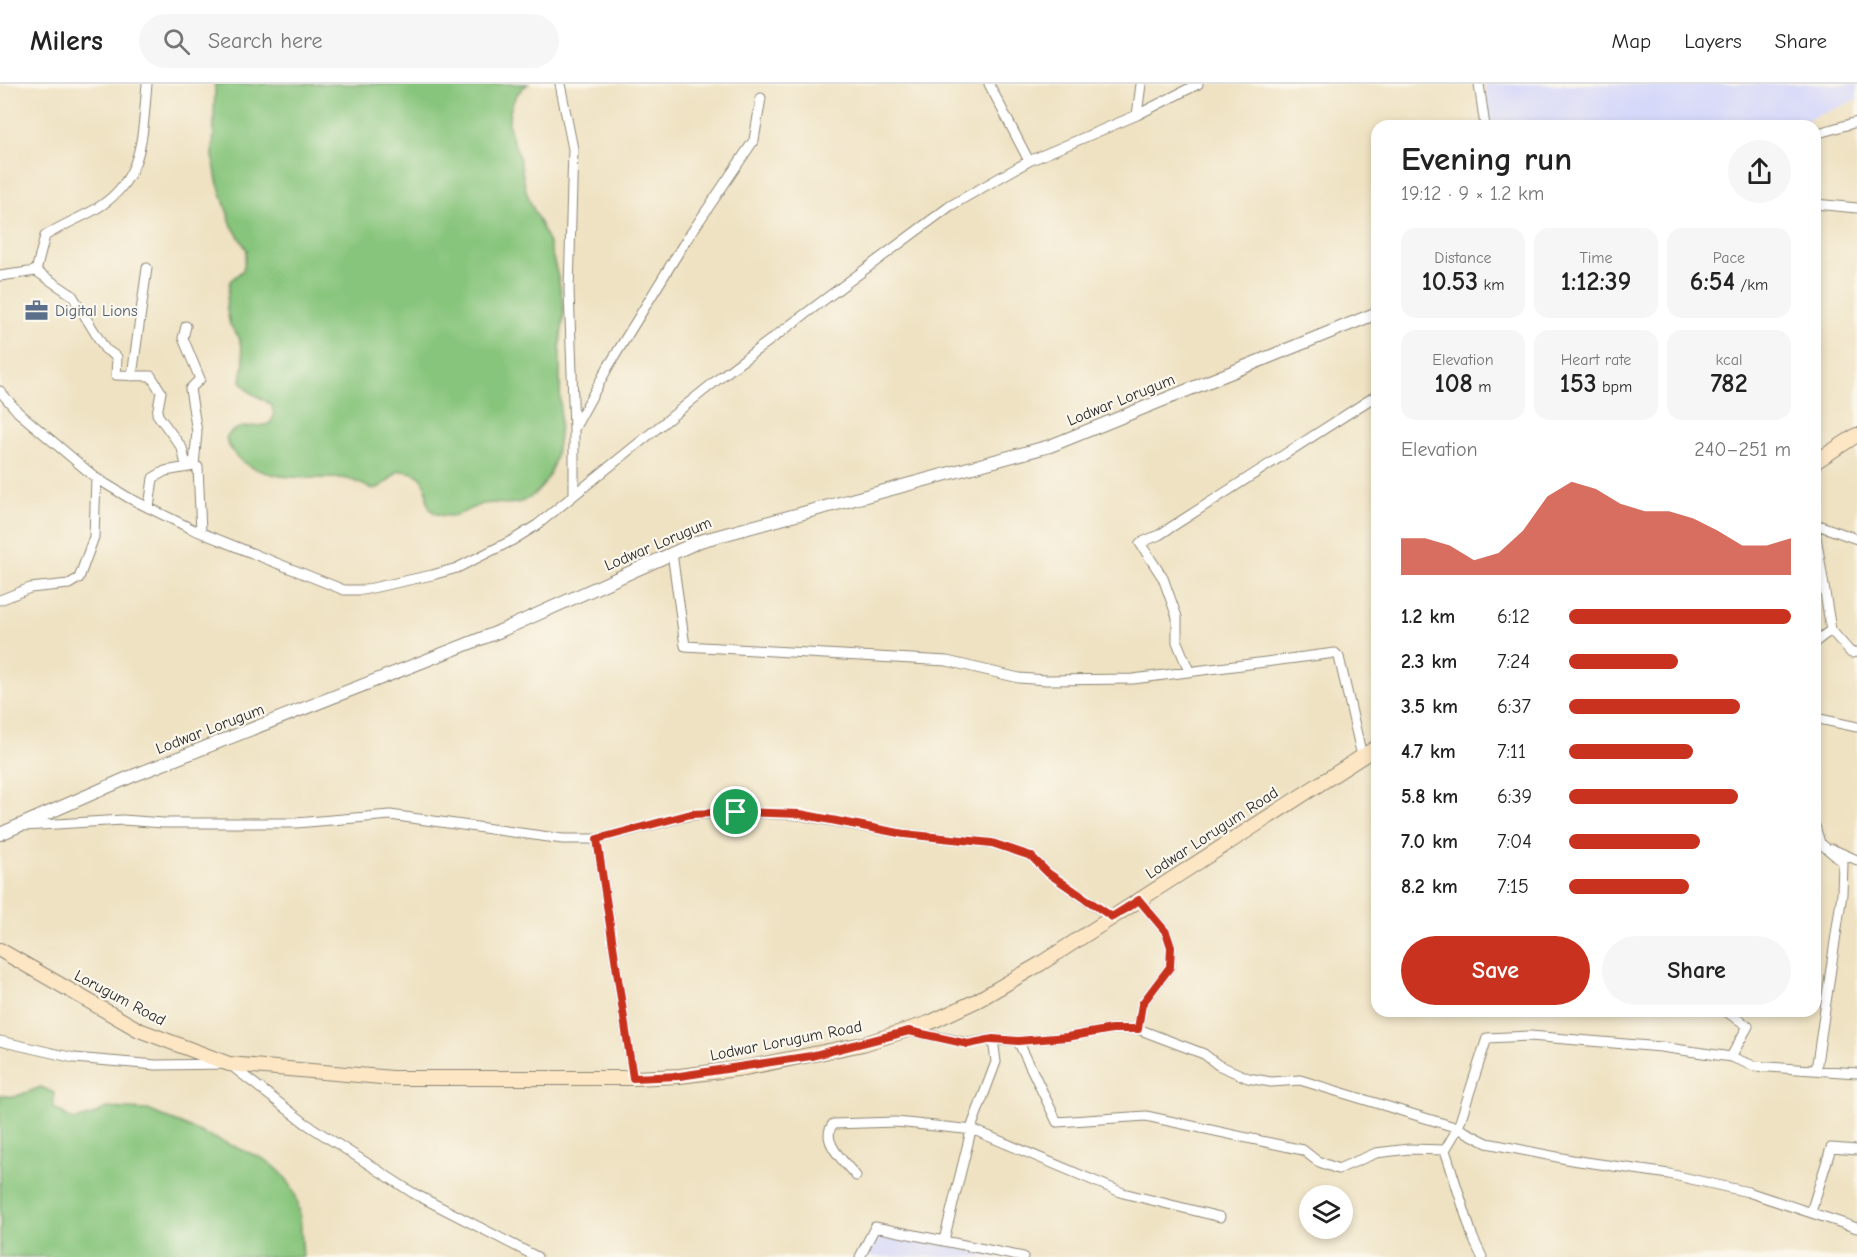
<!DOCTYPE html>
<meta charset="utf-8">
<style>
:root{--surface:#fff;--page:#f6f6f6;--text:#222;--muted:#767676;--line:#e0e0e0;--accent:#c8321e}
body{margin:0;font-family:"Comic Neue",sans-serif;background:var(--page);color:var(--text);height:100vh;display:flex;flex-direction:column;font-size:22px;white-space:nowrap}
*{box-sizing:border-box;margin:0}
p{font-size:20px;color:var(--muted)}
.icon{flex:none;width:33px;height:33px;fill:none;stroke:currentColor;stroke-width:2;stroke-linecap:round;stroke-linejoin:round}
.map{position:relative;flex:1;overflow:hidden}
.side{position:absolute;left:1371px;top:36px;width:450px;height:897px;display:flex;flex-direction:column;background:var(--surface);border-radius:18px;box-shadow:0 3px 9px #0003}
.side>*{flex:none}
.buttons{position:absolute;left:1299px;top:1101px;display:grid;gap:12px}
.buttons a{display:grid;place-items:center;width:54px;height:54px;border-radius:50%;background:var(--surface);box-shadow:0 3px 9px #0003;font-size:30px}
.pin{position:absolute;display:grid;place-items:center;width:51px;height:51px;color:#fff;margin:-26px;border:3px solid #fff;border-radius:50%;box-shadow:0 2px 6px #0007}
.round{display:grid;place-items:center;flex:none;width:63px;height:63px;border-radius:32px;background:var(--page)}
.headline{display:flex;align-items:center;justify-content:space-between;height:102px;padding:0 30px}
h1{font-size:33px;font-weight:800;line-height:45px}
.figures{display:grid;grid-template-columns:repeat(3,1fr);gap:9px;height:102px;padding:6px 30px}
.figures div{display:grid;align-content:center;border-radius:15px;background:var(--page);text-align:center}
.figures b{font-size:26px;font-weight:800}
.figures small{font-size:16px;font-weight:400}
.figures p{font-size:16px}
.chart{height:168px;padding:12px 30px}
.chart p{display:flex;justify-content:space-between}
.chart svg{width:100%;height:108px;margin-top:6px;fill:var(--accent);opacity:.7}
.button{display:flex;gap:12px;margin-top:auto;padding:12px 30px}
.button a{flex:1;height:69px;border-radius:36px;background:var(--accent);color:#fff;font-size:24px;font-weight:800;line-height:69px;text-align:center}
.button a+a{background:var(--page);color:var(--text)}
ul{padding:0 30px;list-style:none;font-size:20px}
li{display:grid;grid-template-columns:96px 72px 1fr;align-items:center;height:45px}
li i{height:15px;border-radius:8px;background:var(--accent)}
header{display:flex;align-items:center;gap:36px;box-sizing:border-box;height:84px;padding:0 30px;background:var(--surface);border-bottom:2px solid var(--line)}
header strong{font-size:28px}
nav{display:flex;gap:33px;margin-inline-start:auto;font-size:21px}
.search{width:420px;height:54px;background:var(--page);display:flex;align-items:center;gap:15px;box-sizing:border-box;padding:0 21px;border-radius:33px;color:var(--muted);font-size:22px}
.map>svg:first-child{display:block}
.built{fill:#d6d8f9}
.green{fill:#87c57c;stroke:#597854;stroke-width:1.5}
.lines{fill:none;stroke-linecap:round;stroke-linejoin:round}
.minor-casing{stroke:#8d8676;stroke-width:11}
.tertiary-casing{stroke:#8d8676;stroke-width:14}
.secondary-casing{stroke:#8d8676;stroke-width:16}
.minor{stroke:#fff;stroke-width:9}
.tertiary{stroke:#fff;stroke-width:12}
.secondary{stroke:#fce6c4;stroke-width:14}
.route-casing{stroke:#fff;stroke-width:12}
.route{stroke:#c8321e;stroke-width:8}
.labels{text-anchor:middle;dominant-baseline:central;stroke-width:4.5;stroke-linejoin:round;paint-order:stroke}
.service-label{font-size:16px;fill:#4e5e75;stroke:#fbf7ec;text-anchor:start}
.street-label{font-size:16px;fill:#2b2b2b;stroke:#fbf7ec}
</style>
<header>
<strong>Milers</strong>
<div class="search"><svg class="icon" aria-label="search" viewBox="0 0 24 24"><circle cx="10" cy="10" r="6"/><path d="M15 15l6 6"/></svg>Search here</div>
<nav><a>Map</a><a>Layers</a><a>Share</a></nav>
</header>
<div class="map">
<svg width="1857" height="1173" viewBox="0 0 1857 1173">
<rect width="100%" height="100%" fill="#fbf7ec"/>
<filter id="ink" filterUnits="userSpaceOnUse"><feTurbulence type="fractalNoise" baseFrequency=".0167" numOctaves="2"/><feDisplacementMap in="SourceGraphic" scale="12" xChannelSelector="R" yChannelSelector="G"/><feConvolveMatrix kernelMatrix="1 2 1 2 8 2 1 2 1" color-interpolation-filters="sRGB"/></filter>
<filter id="wash" filterUnits="userSpaceOnUse"><feTurbulence type="fractalNoise" baseFrequency=".008" numOctaves="4" result="noise"/><feDisplacementMap in="SourceGraphic" scale="24" xChannelSelector="R" yChannelSelector="G"/><feGaussianBlur stdDeviation="1.35" result="paint"/><feColorMatrix in="noise" values="0 0 0 0 0 0 0 0 0 0 0 0 0 0 0 0 0 1.4 0 .05"/><feComposite in="paint" operator="in"/></filter>
<g filter="url(#wash)">
<rect width="100%" height="100%" fill="#efe2c2"/>
<path class="built" d="M1485,0H1857V16L1792,42H1491Z
M877,1146L1001,1173H864Z"/>
<path class="green" d="M215,0H528C515,8 509,23 509,39C509,51 516,62 519,73C522,85 523,97 527,109C533,128 544,144 550,163C555,181 561,202 563,221C565,236 560,251 560,266C558,308 572,397 523,417C510,423 497,417 483,420C471,423 461,432 450,432C405,432 450,388 398,387C369,419 372,398 342,394C307,395 238,398 226,354C236,338 253,345 269,340L274,333L272,321L250,308L241,297L244,278L239,253L230,241L226,222L230,197L243,186L247,166L232,142L217,97L213,72Z
M41,1003L54,1009L53,1023L73,1036L91,1032L106,1024L148,1026L266,1076C305,1103 299,1130 303,1173H0V1011L14,1013Z"/>
</g>
<g filter="url(#ink)">
<g class="lines">
<defs>
<path id="minor" d="M560,0L573,65L569,206L574,344
M989,0L1029,77
M1479,0L1485,42
M1137,31L1141,0
M1815,50L1857,38
M1815,120L1857,124
M36,187L72,211L105,265L117,273L116,291L151,292L161,308L157,330L182,364L185,377L198,383L201,448
M0,192L36,187L45,152C60,142 78,135 94,126C145,97 142,51 147,0
M132,292L147,184
M0,307L18,328L96,394L129,414L192,445L344,506H363L432,491L457,484L513,456L537,441L722,292L950,122L1029,77L1137,31L1198,0
M574,409V345L608,283L683,161L754,56L761,14
M149,424L153,394L165,387L194,382L197,348L190,305L200,295L183,254L186,242
M1815,440L1857,455
M1815,446L1831,546L1851,569L1857,568
M672,469L685,562L947,577L1019,594L1046,596L1133,595L1335,569L1339,573L1362,672
M0,516L30,504L69,500L79,494L94,453L96,394
M1815,558L1831,546
M1189,587L1177,558V533L1163,494L1140,459L1159,451L1377,311
M1815,634L1857,643
M23,742L123,736L163,739H296L390,731L563,755H597L691,731L736,728L800,731L904,750L992,759L1031,772L1048,789L1111,833
M1815,742L1820,759L1843,778L1842,810L1816,986
M597,755L633,994
M1832,765L1857,776
M1725,927L1748,942L1731,973
M1138,945L1142,920L1170,883L1171,863L1166,848L1139,816
M909,947L968,959L993,955L1018,957L1067,953L1111,945H1138L1204,970L1218,981L1248,994L1271,998L1300,996L1458,1044L1487,1059L1572,1076L1669,1090L1748,1108L1857,1144
M0,957L74,974L156,981L229,980L305,1039L413,1109L537,1173
M1018,957L1057,1038L1146,1032L1303,1066L1317,1077L1338,1085L1376,1069L1409,1065L1445,1066
M856,1092C846,1079 819,1057 833,1040L896,1038L974,1046L1123,1109L1220,1133
M1811,1128L1831,1064L1857,1066
M944,1156L973,1039L996,978L993,955
M860,1173L875,1143L1023,1173
M1482,1173L1473,1154L1445,1066L1458,1044L1487,954L1530,952L1661,963L1731,973L1754,982L1857,989"/>
<path id="tertiary" d="M0,750L130,693L498,548L700,457L1050,362L1377,229"/>
<path id="secondary" d="M1815,378L1857,351
M0,866L139,946L229,980L393,994H633L680,992L745,984L863,960L929,939L978,916L1040,880L1377,663"/>
</defs>
<use href="#minor" class="minor-casing"/>
<use href="#tertiary" class="tertiary-casing"/>
<use href="#secondary" class="secondary-casing"/>
<use href="#minor" class="minor"/>
<use href="#tertiary" class="tertiary"/>
<use href="#secondary" class="secondary"/>
</g>
</g>
<g class="lines" filter="url(#ink)">
<defs>
<path id="route" d="M736,728L800,730L904,750L992,759L1031,772L1048,789L1112,833L1139,816L1166,848L1171,863L1170,883L1142,920L1138,945H1112L1067,953L1018,957L993,955L968,960L909,947L811,972L680,992L633,994L597,755L691,730Z"/>
</defs>
<use href="#route" class="route-casing"/>
<use href="#route" class="route"/>
</g>
<defs>
<symbol id="office-bare" viewBox="-9 -9 18 18"><path d="M-6-3h4V-5.5h4V-3h4V5H-6ZM-1-4.5V-3h2v-1.5ZM-6 0V1H6V0Z" fill="#5c6f8a" stroke="#fbf7ec" stroke-width="2.5" paint-order="stroke"/></symbol>
</defs>
<g fill-rule="evenodd">
<use href="#office-bare" x="20" y="210" width="33" height="33"/>
</g>
<g class="labels">
<g class="service-label">
<text x="55" y="227">Digital Lions</text>
</g>
<g class="street-label">
<text transform="translate(1121 316) rotate(-22)">Lodwar Lorugum</text>
<text transform="translate(658 460) rotate(-23)">Lodwar Lorugum</text>
<text transform="translate(210 645) rotate(-21)">Lodwar Lorugum</text>
<text transform="translate(1212 749) rotate(-33)">Lodwar Lorugum Road</text>
<text transform="translate(120 914) rotate(28)">Lorugum Road</text>
<text transform="translate(786 957) rotate(-11)">Lodwar Lorugum Road</text>
</g>
</g>
</svg>
<div class="buttons">
<a><svg class="icon" aria-label="layers" viewBox="0 0 24 24"><path d="M12 4l9 5-9 5-9-5zM3 14l9 5 9-5"/></svg></a>
</div>
<div class="pin" style="left:736px;top:728px;background:#1e9e55"><svg class="icon" aria-label="arrive" viewBox="0 0 24 24"><path d="M6 21V4h12l-3 4 3 4H6"/></svg></div>
<section class="side">
<div class="headline"><div><h1>Evening run</h1><p>19:12 · 9 × 1.2 km</p></div><a class="round"><svg class="icon" aria-label="share" viewBox="0 0 24 24"><path d="M12 15V3M7 8l5-5 5 5M5 13v7h14v-7"/></svg></a></div>
<div class="figures">
<div><p>Distance</p><b>10.53<small> km</small></b></div>
<div><p>Time</p><b>1:12:39</b></div>
<div><p>Pace</p><b>6:54<small> /km</small></b></div>
</div>
<div class="figures">
<div><p>Elevation</p><b>108<small> m</small></b></div>
<div><p>Heart rate</p><b>153<small> bpm</small></b></div>
<div><p>kcal</p><b>782</b></div>
</div>
<div class="chart"><p><span>Elevation</span>240–251 m</p>
<svg viewBox="0 0 160 44" preserveAspectRatio="none"><path d="M0 44V29L10 29L20 32L30 38L40 35L50 26L60 12L70 6L80 9L90 15L100 18L110 18L120 21L130 26L140 32L150 32L160 29V44z"/></svg>
</div>
<ul>
<li><b>1.2 km</b>6:12<i style="width:100%"></i></li>
<li><b>2.3 km</b>7:24<i style="width:49%"></i></li>
<li><b>3.5 km</b>6:37<i style="width:77%"></i></li>
<li><b>4.7 km</b>7:11<i style="width:56%"></i></li>
<li><b>5.8 km</b>6:39<i style="width:76%"></i></li>
<li><b>7.0 km</b>7:04<i style="width:59%"></i></li>
<li><b>8.2 km</b>7:15<i style="width:54%"></i></li>
</ul>
<div class="button"><a>Save</a><a>Share</a></div>
</section>
</div>
